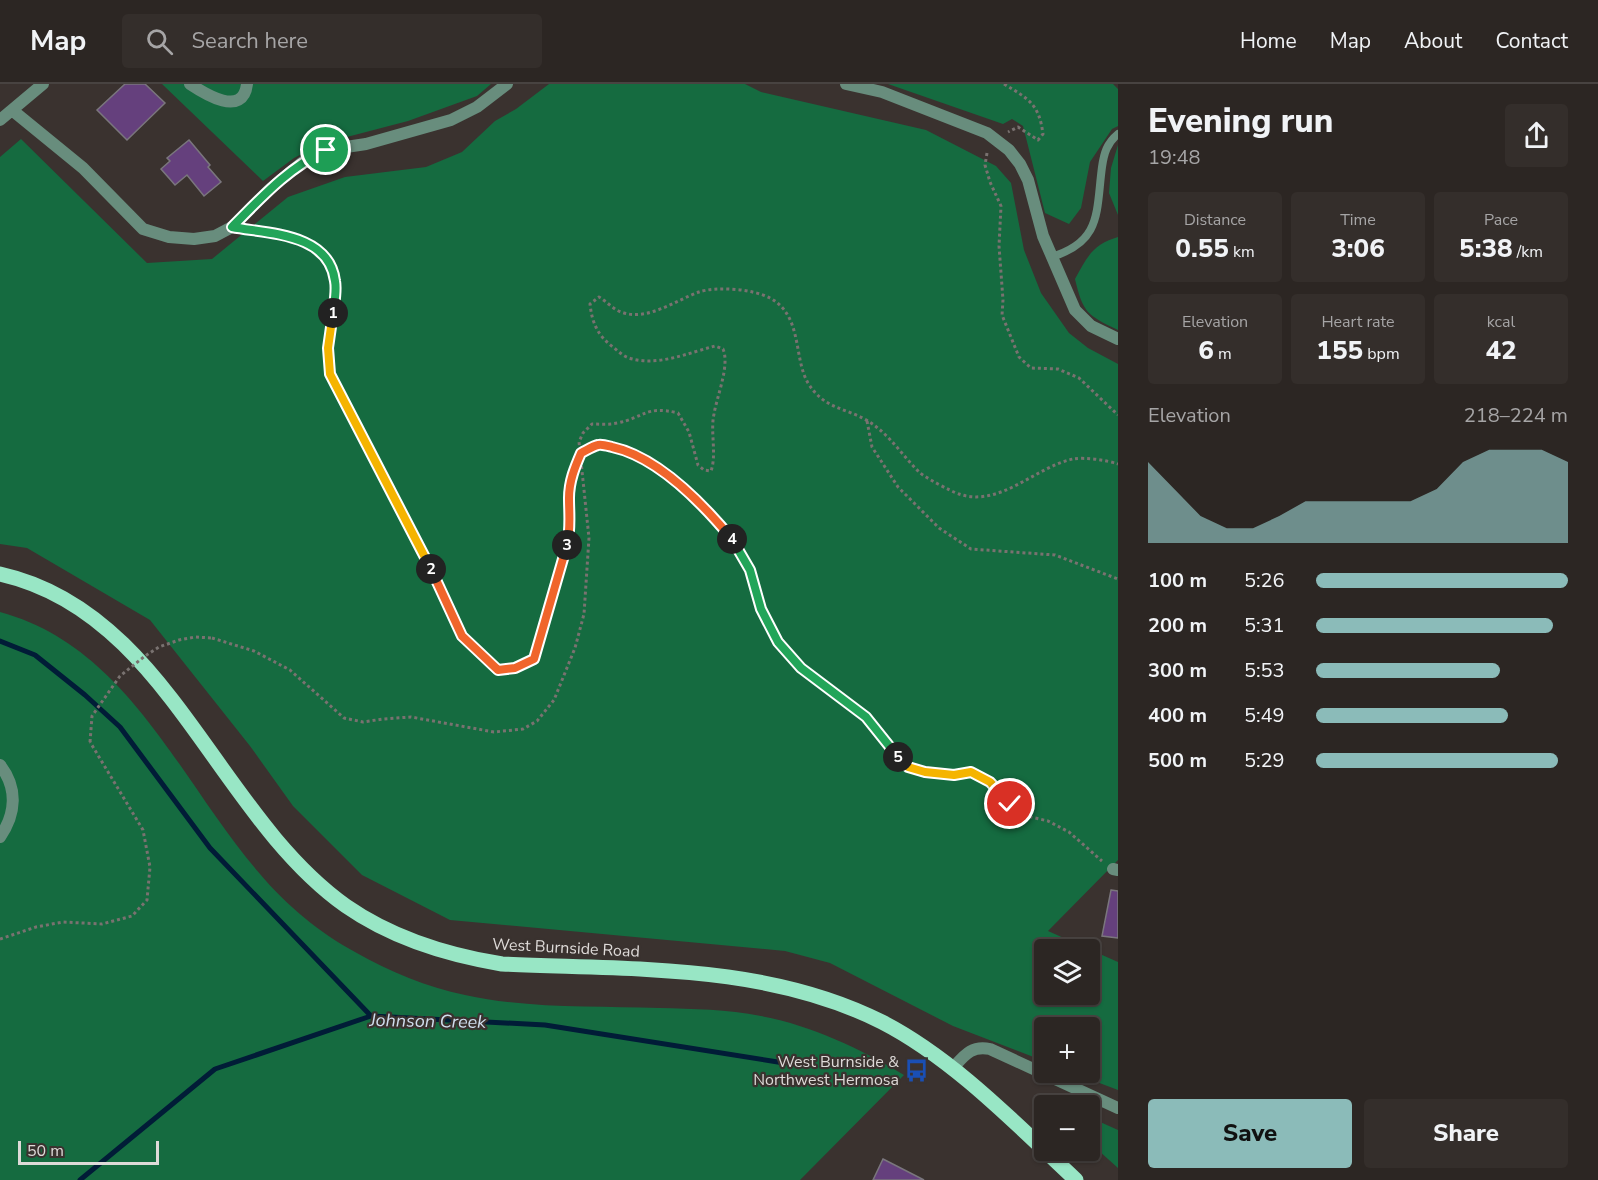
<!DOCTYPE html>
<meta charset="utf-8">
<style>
:root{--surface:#2c2623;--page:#342e2b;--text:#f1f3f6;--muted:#a6a5a6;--line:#484341;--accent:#8bbbb9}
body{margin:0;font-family:"Nunito Sans",sans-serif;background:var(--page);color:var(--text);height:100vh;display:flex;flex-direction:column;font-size:22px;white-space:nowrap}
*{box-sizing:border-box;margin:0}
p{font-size:20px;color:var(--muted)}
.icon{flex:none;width:33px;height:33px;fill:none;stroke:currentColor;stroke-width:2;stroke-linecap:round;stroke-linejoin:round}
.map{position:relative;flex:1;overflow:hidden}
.side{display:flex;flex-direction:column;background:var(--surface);width:480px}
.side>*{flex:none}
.tools{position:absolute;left:1034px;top:855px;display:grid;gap:12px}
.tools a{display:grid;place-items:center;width:66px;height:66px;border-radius:6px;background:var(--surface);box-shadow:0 2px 4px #0004,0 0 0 2px var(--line);font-size:30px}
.scale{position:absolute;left:18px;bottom:15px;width:141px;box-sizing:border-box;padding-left:6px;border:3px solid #dedad8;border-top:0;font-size:16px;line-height:21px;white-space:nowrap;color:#dedad8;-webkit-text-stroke:4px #3a322f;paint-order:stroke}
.pin{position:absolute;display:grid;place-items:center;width:51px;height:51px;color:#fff;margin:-26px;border:3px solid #fff;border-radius:50%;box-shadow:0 2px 6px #0007}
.km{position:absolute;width:30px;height:30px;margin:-15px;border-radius:50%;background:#222;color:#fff;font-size:16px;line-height:30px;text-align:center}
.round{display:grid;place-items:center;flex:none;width:63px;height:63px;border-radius:6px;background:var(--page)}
.summary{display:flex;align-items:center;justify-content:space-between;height:102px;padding:0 30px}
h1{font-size:33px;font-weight:800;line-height:45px}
.figures{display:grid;grid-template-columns:repeat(3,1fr);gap:9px;height:102px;padding:6px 30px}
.figures div{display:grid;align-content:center;border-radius:6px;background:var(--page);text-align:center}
.figures b{font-size:26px;font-weight:800}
.figures small{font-size:16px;font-weight:400}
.figures p{font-size:16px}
.chart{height:168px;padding:12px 30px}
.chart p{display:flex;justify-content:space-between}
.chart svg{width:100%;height:108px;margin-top:6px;fill:var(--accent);opacity:.7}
.action{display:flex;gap:12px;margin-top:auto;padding:12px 30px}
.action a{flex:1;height:69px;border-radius:6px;background:var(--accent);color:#111;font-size:24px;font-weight:800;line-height:69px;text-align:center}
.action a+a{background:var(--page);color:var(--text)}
ul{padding:0 30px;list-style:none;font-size:20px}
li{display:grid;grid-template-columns:96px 72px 1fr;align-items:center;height:45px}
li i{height:15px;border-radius:8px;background:var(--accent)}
header{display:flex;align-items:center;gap:36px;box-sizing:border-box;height:84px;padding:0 30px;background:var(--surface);border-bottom:2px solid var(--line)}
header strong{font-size:28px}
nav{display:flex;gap:33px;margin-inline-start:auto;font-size:21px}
.search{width:420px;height:54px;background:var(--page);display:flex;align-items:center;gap:15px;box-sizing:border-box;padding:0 21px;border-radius:6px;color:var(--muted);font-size:22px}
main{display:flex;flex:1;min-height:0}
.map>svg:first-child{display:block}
.forest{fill:#156b40;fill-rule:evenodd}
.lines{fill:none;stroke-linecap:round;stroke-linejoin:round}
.stream{stroke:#011c37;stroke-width:5}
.building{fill:#65407d;stroke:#7a767d;stroke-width:1.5}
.path{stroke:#797270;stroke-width:3;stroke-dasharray:3 3;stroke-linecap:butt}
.lane{stroke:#688d7d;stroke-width:8}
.street{stroke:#688d7d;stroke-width:12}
.primary{stroke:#98e6c5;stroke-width:15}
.path-bridge{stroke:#797270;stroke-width:3;stroke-dasharray:3 3;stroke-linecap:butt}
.split-1-casing{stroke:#fff;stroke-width:12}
.split-2-casing{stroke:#fff;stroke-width:12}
.split-3-casing{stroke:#fff;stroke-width:12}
.split-4-casing{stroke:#fff;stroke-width:12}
.split-5-casing{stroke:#fff;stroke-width:12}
.split-6-casing{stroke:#fff;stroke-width:12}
.split-1{stroke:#22a559;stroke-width:8}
.split-2{stroke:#f5b400;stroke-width:8}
.split-3{stroke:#f0652b;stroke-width:8}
.split-4{stroke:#f0652b;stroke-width:8}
.split-5{stroke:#22a559;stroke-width:8}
.split-6{stroke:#f5b400;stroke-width:8}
.labels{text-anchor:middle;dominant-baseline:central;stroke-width:4.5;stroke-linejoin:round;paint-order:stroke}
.street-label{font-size:16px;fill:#dedad8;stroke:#3a322f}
.poi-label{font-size:16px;fill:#dedad8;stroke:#3a322f;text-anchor:end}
.water-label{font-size:18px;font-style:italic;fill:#d0deee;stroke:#3a322f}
</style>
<header>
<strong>Map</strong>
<div class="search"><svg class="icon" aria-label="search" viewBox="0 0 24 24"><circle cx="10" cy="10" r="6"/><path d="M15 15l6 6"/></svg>Search here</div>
<nav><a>Home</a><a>Map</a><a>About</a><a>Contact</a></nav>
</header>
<main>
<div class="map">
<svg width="1118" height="1096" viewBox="0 0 1118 1096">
<rect width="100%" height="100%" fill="#3a322f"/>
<path class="forest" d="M162,0H491L477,12L408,37L324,59L294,74L263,97Z
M549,0H745L761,8L926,46L996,82L1011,99L1024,166L1041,209L1069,249L1088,264L1118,280V776L1048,847L1118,878V1006L1073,989L1089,988V944H1044V977L953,942L830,879L785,867L450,836L362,791L293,722L250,662L150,536L27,464L0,460V73L21,55L147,179L212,175L288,113L345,93L426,83L462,68L495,37L516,25ZM1044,866H1089V910H1044Z
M888,0H1113L1118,5V42L1112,45L1090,78L1081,124L1069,140L1045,129L1023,42L1012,35L1003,40Z
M1118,61V131L1109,109L1111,84Z
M1118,153V246C1087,231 1083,229 1075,195C1087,173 1093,160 1118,153Z
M0,528C129,563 180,698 260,790C286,821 320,849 355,868C390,888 427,903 465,911C528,925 595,922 659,924C693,925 727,925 761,932C813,942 859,964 904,991L800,1096H0Z
M1089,1033L1118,1046V1084L1089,1058Z"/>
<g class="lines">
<path class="stream" d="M0,557L35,571L85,611L120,643L210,764L371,932
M80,1096L215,985L371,932L545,941L784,979"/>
</g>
<path class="building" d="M125,0H145L165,19L127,56L97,26Z
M189,56L210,81L208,83L221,98L204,112L187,91L175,101L161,85L170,77L167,74Z
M1111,806L1118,807V854L1102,852Z
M883,1075L924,1096H873Z"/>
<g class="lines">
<path class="path" d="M1004,0C1029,15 1039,20 1043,50L1038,56L1018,43L1008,48
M987,69L985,81L990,98L1001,122L999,162L1003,216L1002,231L1019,273L1031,284L1058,285L1079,294L1118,331
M249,146L298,155L323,169L335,197L328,264L330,290L418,457L462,553L498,586L515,584L534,575L569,451L571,400L573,387L581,369L600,361L625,366L646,376L672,395L717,437L733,456L750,486L761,525L778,558L801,584L866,633L890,664L908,683L925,689L954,691L971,689L989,698L1010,720L1031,733L1048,737L1069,748L1102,777
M867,337L872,363L898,403L939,444L971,465L1055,471L1118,495
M212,554L254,567L290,586L344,634L363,638L383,635L411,633L494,648L523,645L537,637L554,616L575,564L584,530L589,454L579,358L583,349L592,340C600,340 609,341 617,339C644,334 645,321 678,329L689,348L698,381L704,386L711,387C717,370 710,348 714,330C717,312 730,281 723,265L715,262C688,269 657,283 629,274C623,272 618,267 613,263C598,252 592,239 590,220L599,213C606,217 613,225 621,228C647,238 676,216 699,208C717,202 753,205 770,214C803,232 793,273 808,299C824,325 844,323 868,337C889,350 902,371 919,388C924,393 952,408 959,410C1000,424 1035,383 1073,375C1085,373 1106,376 1118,380
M0,855L36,843L63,838L102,840L132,832L147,816L150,783L143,746L90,658"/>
<path class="lane" d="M1051,173C1102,158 1096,128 1102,83C1104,69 1107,59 1118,50"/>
<path class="street" d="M190,0C205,10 243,34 247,0
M846,0L882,8L987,49L1009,66L1020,80L1028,96L1043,152L1075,226L1091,242L1118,255
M12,26L83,84L143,145L169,153L194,155L215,152L232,143L270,105L305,76L326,66L366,60L451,36L477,23L507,0
M0,36L43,0
M0,681C18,704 16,730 0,753
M1113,785L1118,786
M952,985C964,972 971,961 990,965L1118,1024"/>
<path class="primary" d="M0,490C167,527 216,730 346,822C392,854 447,871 502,880C629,886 765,879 882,938C954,975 1017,1041 1076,1096"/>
<path class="path-bridge" d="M90,658L92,632L120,592L145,572L159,563L179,556L195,553L212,554"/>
</g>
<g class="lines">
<defs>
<path id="split-1" d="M326,66C288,84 261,114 232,143C269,150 329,149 335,197C337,207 334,220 333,229"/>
<path id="split-2" d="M333,229L328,264L330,290L431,485"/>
<path id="split-3" d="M431,485L462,552L498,586L515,584L534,575L567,461"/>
<path id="split-4" d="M567,461C571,445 569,430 569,414C569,397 575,383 581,369C587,366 593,362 598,361C602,360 608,362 612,363C658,373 703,420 732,455"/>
<path id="split-5" d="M732,455L750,486L761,525L778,558L801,584L866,633L898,673"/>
<path id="split-6" d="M898,673L908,683L925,688L954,691L971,688L990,698L1010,720"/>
</defs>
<use href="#split-1" class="split-1-casing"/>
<use href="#split-2" class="split-2-casing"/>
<use href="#split-3" class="split-3-casing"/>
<use href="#split-4" class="split-4-casing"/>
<use href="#split-5" class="split-5-casing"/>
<use href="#split-6" class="split-6-casing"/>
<use href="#split-1" class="split-1"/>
<use href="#split-2" class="split-2"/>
<use href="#split-3" class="split-3"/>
<use href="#split-4" class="split-4"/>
<use href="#split-5" class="split-5"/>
<use href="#split-6" class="split-6"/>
</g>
<defs>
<symbol id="bus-bare" viewBox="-9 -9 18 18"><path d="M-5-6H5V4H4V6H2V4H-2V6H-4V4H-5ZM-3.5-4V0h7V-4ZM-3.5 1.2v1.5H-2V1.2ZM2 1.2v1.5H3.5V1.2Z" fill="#1a4fb4" stroke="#3a322f" stroke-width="2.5" paint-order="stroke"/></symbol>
</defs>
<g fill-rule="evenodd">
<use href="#bus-bare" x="900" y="970" width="33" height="33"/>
</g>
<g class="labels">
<g class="street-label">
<text transform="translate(566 864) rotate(3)">West Burnside Road</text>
</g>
<g class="poi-label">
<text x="899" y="978">West Burnside &amp;<tspan x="899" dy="18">Northwest Hermosa</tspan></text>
</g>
<g class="water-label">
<text transform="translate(428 937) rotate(1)">Johnson Creek</text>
</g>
</g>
</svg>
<div class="tools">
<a><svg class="icon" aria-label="layers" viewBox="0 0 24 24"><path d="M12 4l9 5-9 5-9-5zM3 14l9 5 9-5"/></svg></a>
<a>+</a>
<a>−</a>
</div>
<div class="scale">50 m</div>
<div class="pin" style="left:326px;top:66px;background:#1e9e55"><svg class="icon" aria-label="arrive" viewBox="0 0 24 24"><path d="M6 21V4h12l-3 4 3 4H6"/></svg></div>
<div class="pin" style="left:1010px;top:720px;background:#d93025"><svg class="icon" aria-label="check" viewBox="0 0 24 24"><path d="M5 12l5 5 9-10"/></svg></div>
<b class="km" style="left:333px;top:229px">1</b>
<b class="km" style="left:431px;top:485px">2</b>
<b class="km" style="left:567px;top:461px">3</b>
<b class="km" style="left:732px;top:455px">4</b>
<b class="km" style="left:898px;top:673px">5</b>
</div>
<section class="side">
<div class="summary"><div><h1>Evening run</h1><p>19:48</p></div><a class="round"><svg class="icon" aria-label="share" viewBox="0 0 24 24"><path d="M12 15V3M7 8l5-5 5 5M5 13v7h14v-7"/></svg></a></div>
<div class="figures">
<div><p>Distance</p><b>0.55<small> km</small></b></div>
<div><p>Time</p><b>3:06</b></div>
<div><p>Pace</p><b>5:38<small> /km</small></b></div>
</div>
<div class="figures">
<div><p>Elevation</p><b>6<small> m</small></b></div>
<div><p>Heart rate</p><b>155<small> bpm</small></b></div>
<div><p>kcal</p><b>42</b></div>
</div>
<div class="chart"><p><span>Elevation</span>218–224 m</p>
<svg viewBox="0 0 160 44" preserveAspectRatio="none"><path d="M0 44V11L10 22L20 33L30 38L40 38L50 33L60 27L70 27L80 27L90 27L100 27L110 22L120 11L130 6L140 6L150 6L160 11V44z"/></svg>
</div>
<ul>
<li><b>100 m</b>5:26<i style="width:100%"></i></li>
<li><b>200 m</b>5:31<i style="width:94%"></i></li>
<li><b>300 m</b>5:53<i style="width:73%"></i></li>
<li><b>400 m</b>5:49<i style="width:76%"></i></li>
<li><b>500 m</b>5:29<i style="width:96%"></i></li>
</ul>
<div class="action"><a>Save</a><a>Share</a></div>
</section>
</main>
